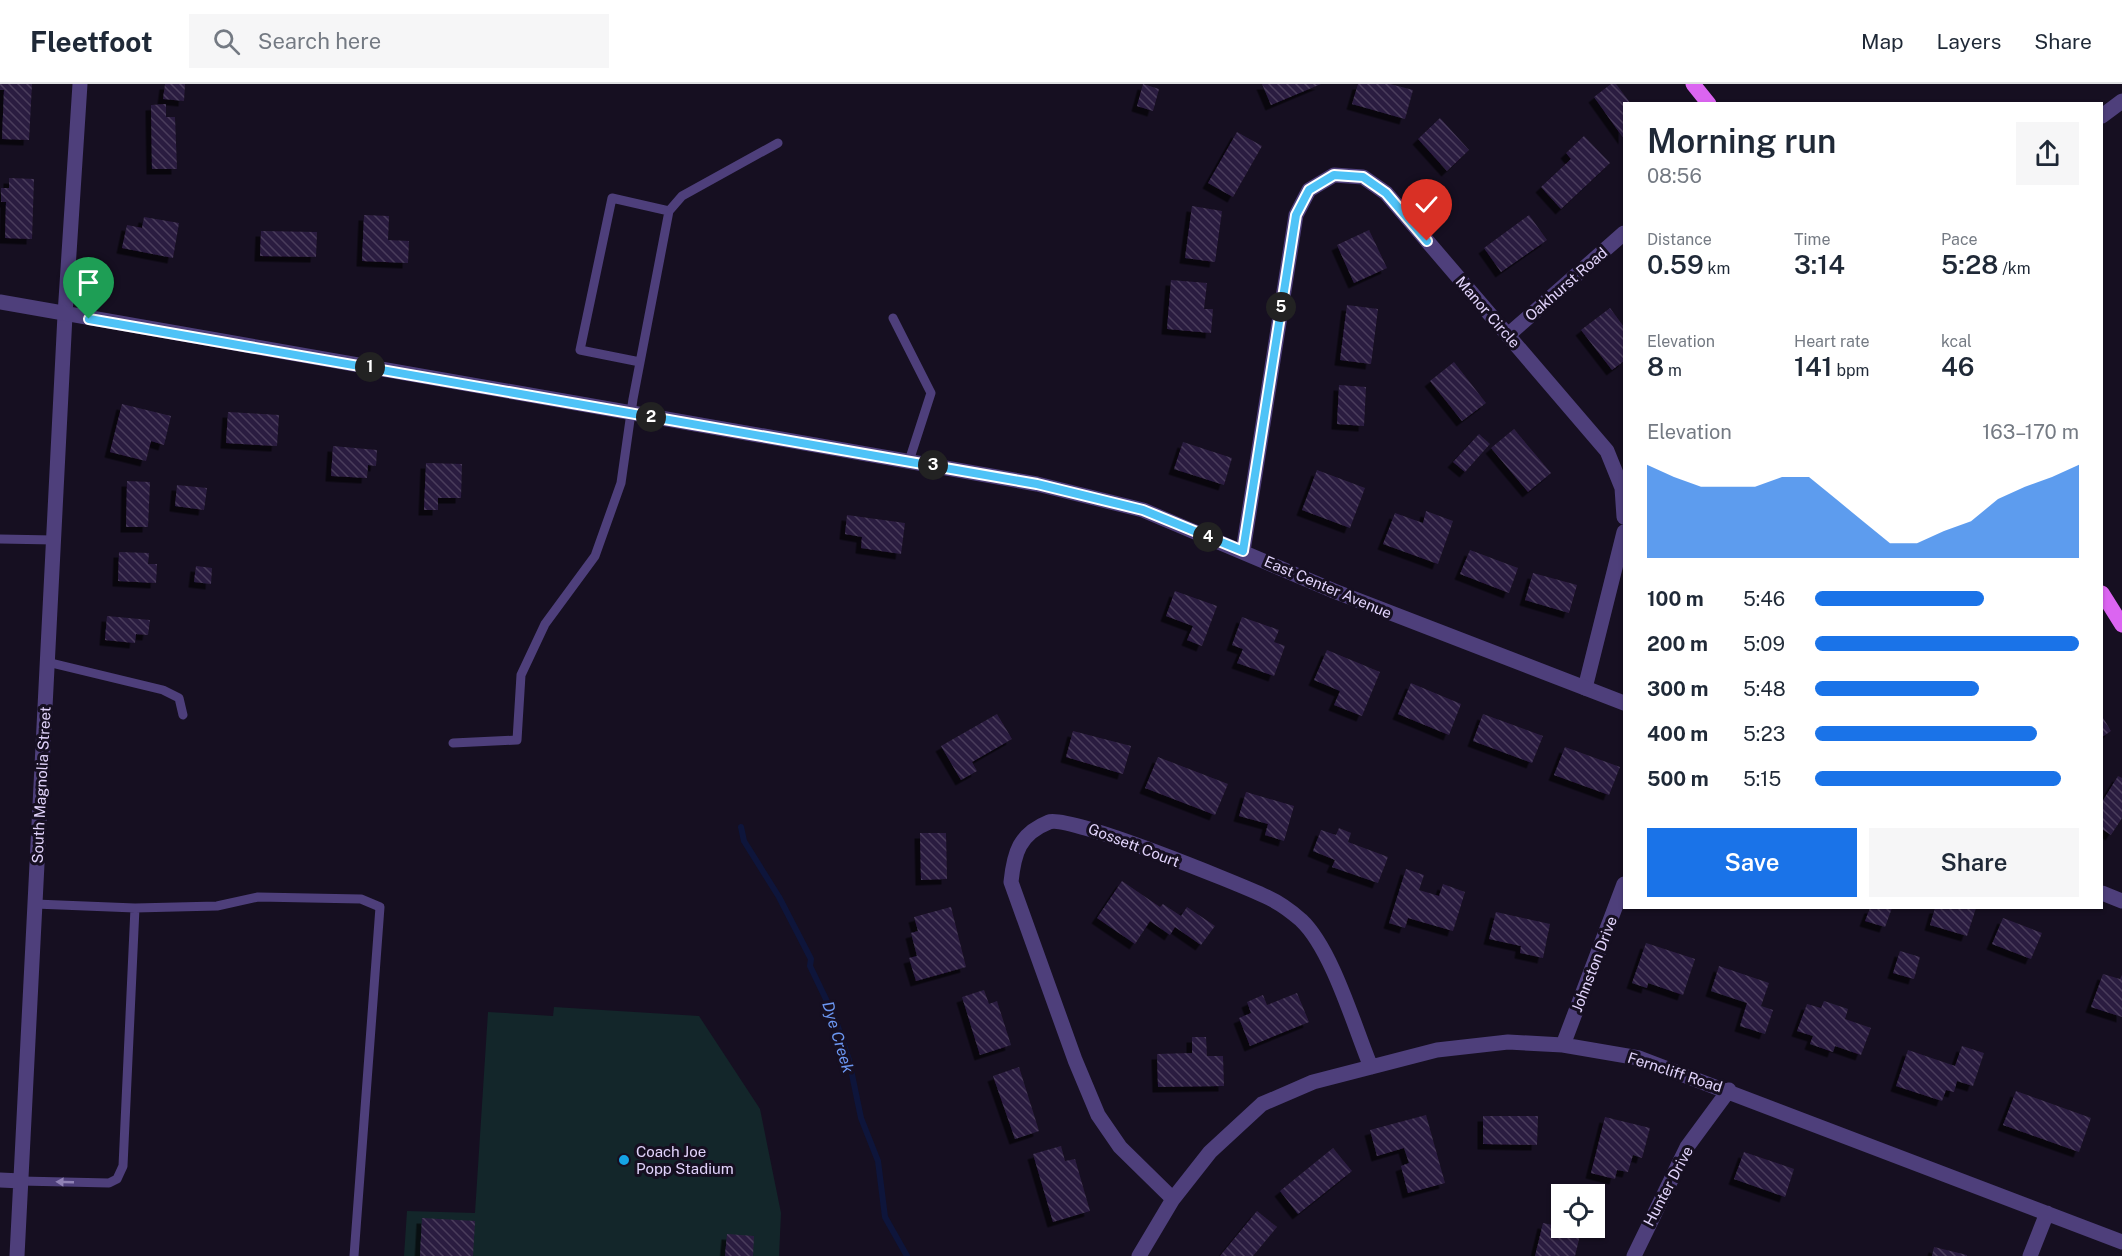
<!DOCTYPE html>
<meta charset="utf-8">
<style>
:root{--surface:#fff;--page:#f6f6f7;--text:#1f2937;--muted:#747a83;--line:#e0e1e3;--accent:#1a73e8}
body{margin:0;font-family:"Public Sans",sans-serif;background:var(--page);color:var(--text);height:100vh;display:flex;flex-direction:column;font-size:22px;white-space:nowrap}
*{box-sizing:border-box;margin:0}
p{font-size:20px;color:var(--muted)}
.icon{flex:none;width:33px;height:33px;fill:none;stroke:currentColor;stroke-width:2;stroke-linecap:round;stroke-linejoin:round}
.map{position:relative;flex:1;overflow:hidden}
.details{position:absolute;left:1623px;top:18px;width:480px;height:807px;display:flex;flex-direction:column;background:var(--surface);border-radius:0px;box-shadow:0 2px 4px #0004}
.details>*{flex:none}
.buttons{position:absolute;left:1551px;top:1100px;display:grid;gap:12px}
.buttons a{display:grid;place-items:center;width:54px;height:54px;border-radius:0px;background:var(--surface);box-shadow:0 2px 4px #0004;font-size:30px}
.pin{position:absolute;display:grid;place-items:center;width:51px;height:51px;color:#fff;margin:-62px -26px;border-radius:50% 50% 50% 0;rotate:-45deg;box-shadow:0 0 6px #0007}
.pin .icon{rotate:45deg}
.km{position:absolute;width:30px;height:30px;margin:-15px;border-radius:50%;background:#222;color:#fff;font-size:16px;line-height:30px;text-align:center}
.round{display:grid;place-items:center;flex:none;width:63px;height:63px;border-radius:0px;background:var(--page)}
.overview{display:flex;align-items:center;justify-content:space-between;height:102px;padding:0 24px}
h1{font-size:33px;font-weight:600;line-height:45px}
.metrics{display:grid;grid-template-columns:repeat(3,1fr);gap:9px;height:102px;padding:6px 24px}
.metrics div{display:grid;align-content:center}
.metrics b{font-size:26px;font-weight:600}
.metrics small{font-size:16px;font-weight:400}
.metrics p{font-size:16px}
.chart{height:168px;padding:12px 24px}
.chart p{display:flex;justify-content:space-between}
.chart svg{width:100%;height:108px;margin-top:6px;fill:var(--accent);opacity:.7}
.cta{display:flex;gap:12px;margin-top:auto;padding:12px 24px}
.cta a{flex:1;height:69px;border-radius:0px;background:var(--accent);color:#fff;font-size:24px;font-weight:600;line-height:69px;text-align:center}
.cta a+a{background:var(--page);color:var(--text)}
ul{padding:0 24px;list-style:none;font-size:20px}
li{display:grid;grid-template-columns:96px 72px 1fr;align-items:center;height:45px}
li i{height:15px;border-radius:8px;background:var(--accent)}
header{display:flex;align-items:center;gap:36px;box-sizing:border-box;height:84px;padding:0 30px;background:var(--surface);border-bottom:2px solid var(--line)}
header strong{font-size:28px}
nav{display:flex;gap:33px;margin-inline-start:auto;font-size:21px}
.search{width:420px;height:54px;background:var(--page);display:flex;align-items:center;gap:15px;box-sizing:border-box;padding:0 21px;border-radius:0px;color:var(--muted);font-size:22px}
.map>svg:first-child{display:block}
.green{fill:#13262a}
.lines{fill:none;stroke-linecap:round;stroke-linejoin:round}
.stream{stroke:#0e153b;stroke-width:6}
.building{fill:url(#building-back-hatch);filter:url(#shadow)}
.service{stroke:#4e3f7b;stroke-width:9}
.minor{stroke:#4e3f7b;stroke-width:15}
.tertiary{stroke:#4e3f7b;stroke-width:15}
.primary{stroke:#db65f1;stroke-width:15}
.oneway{fill:#9082b5}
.route-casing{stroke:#fff;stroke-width:12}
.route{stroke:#4fc3f7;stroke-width:8}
.poi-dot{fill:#15a3e5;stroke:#160f21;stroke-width:2}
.labels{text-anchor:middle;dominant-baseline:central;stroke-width:6;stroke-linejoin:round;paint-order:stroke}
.street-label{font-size:15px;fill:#e1d3fb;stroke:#160f21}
.poi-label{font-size:15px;fill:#e1d3fb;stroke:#160f21;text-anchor:start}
.water-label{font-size:16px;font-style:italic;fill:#6b96f1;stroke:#160f21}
</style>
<header>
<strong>Fleetfoot</strong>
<div class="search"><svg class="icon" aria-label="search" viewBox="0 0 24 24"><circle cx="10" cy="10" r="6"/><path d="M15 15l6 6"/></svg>Search here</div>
<nav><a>Map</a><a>Layers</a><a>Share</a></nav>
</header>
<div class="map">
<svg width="2122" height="1172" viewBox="0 0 2122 1172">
<defs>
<pattern id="building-back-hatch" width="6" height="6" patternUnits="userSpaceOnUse" patternTransform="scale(1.5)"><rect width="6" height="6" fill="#2c1d40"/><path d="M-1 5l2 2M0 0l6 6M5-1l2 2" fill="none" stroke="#4a3d5c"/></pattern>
<filter id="shadow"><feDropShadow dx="-5.5" dy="5.5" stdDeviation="0" flood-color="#0009"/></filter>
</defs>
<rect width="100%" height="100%" fill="#160f21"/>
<path class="green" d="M554,923L699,932L760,1025L781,1129L779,1172H404L407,1127L475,1129L488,928L553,932Z"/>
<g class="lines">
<path class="stream" d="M741,743L744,757L779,813L811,875L810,882L835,934L849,976L861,1034L878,1077L885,1133L907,1172"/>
</g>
<path class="building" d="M0,0H32L29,56L2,55L4,6H0Z
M165,0H185L184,17L163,15Z
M1143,0L1159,5L1153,27L1137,22Z
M1262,0H1321L1271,21Z
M1358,0H1390L1413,6L1405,35L1352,20Z
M1611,0H1616L1631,20H1624V55L1594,13Z
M166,20V33H175L177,85H152L151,21Z
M1440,34L1469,66L1447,87L1418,55Z
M1237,48L1262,62L1233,113L1208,99Z
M1584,52L1610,79L1561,125L1541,103L1571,75L1566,69Z
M9,94L34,95L32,155L5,154L6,118H1V104H9Z
M1192,122L1222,127L1215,178L1185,174Z
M364,131L389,132L388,156L409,157L408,179L362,177Z
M1529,131L1547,156L1501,188L1484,164Z
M144,133L179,139L173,174L122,164L127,141L142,144Z
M1369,146L1387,184L1354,199L1337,161Z
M261,147L317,148L316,173L260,172Z
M1171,196L1207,199L1204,225H1213L1211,249L1167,245Z
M1347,221L1378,225L1371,280L1340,276Z
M1610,224L1624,243V277L1612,286L1581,246Z
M1454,278L1486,319L1462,337L1430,297Z
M1339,301L1366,303L1364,342L1337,340Z
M122,320L171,332L164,361L151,357L146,377L110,368Z
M228,328L279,331L277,362L226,359Z
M1514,345L1551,389L1528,408L1491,364Z
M1479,350L1490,360L1465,388L1453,378Z
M1183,358L1232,374L1224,401L1174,385Z
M333,362L377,366L376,382L368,381L367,394L331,392Z
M426,379L462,380L461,414H438V426H424Z
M1317,386L1365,404L1350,444L1302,426Z
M127,397L150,398L148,443H126Z
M177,401L207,404L204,426L175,422Z
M1426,427L1453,437L1438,480L1383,460L1395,429L1423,439Z
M847,431L905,439L901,470L861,464L862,453L845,450Z
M1470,466L1518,484L1509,509L1460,490Z
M119,468L149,469L148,480H157L156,499L118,497Z
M196,482L212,484L211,500L194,498Z
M1533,489L1577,501L1569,529L1525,516Z
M1175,507L1217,522L1202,562L1187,556L1193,542L1166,532Z
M107,532L150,536L148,551L136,550L135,559L105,556Z
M1242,533L1279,546L1274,558L1285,562L1274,592L1237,579L1243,565L1232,561Z
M1327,566L1380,588L1362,632L1334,621L1340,607L1314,596Z
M1411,599L1461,620L1449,651L1398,630Z
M997,630L1012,655L972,678L977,687L961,696L941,662Z
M1483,630L1543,652L1532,679L1473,657Z
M2102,632L2111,647L2102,653Z
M1073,647L1131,662L1123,690L1066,673Z
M1565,663L1620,683L1609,711L1554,691Z
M1158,673L1228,700L1215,731L1145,704Z
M2118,692L2122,694V734L2111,751L2102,745V718Z
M1246,708L1294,722L1284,757L1265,751L1268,740L1239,732Z
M1339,744L1351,749L1348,758L1388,773L1378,799L1332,783L1335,776L1313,767L1321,746L1336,751Z
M920,749H946L947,795L921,796Z
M1406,785L1424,791L1419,806L1439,812L1443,800L1465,808L1453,847L1408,834L1405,844L1389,839Z
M1122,797L1160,823L1163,820L1181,832L1187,823L1215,842L1201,861L1175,843L1170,851L1150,837L1135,860L1097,834Z
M951,823L966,883L916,897L909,874L917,872L911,849L918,847L914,833Z
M1870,824H1892L1885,843L1865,837Z
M1935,824H1976L1967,852L1930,841Z
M1496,828L1550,840L1543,874L1520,869L1521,862L1489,855Z
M2003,834L2042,849L2031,875L1992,860Z
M1646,859L1695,875L1683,911L1648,899L1647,904L1632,899Z
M1900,867L1920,873L1914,895L1893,889Z
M1719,882L1769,899L1761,922L1773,926L1765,950L1740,942L1747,919L1711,907Z
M2103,890L2120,895L2122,891V933L2091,923Z
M984,906L989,920L997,917L1011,961L980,971L962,913Z
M1297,909L1309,938L1250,962L1239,934L1251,929L1247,918L1263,911L1267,921Z
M1824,917L1848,925L1845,935L1871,944L1861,971L1835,962L1833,968L1810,960L1813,952L1797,947L1807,920L1821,924Z
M1192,953H1206L1207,972H1223L1224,1002L1158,1003L1157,970L1192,969Z
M1962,962L1984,969L1973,1002L1957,997L1954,1008L1946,1006L1942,1017L1896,1002L1908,966L1955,982Z
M1019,983L1039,1047L1015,1055L993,992Z
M2016,1007L2091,1034L2079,1068L2003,1041Z
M1426,1031L1445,1099L1408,1109L1401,1082L1409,1079L1404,1064L1377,1072L1370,1046Z
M1483,1032H1538L1537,1061L1483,1060Z
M1605,1033L1650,1044L1642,1074L1633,1071L1628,1088L1617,1086L1615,1095L1591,1089Z
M1061,1062L1065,1077L1075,1075L1090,1127L1053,1138L1033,1070Z
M1333,1064L1352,1087L1298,1130L1280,1107Z
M1744,1068L1794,1085L1785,1113L1734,1095Z
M1257,1127L1277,1143L1253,1172H1220Z
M422,1134L475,1137L473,1172H420Z
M1543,1139L1581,1147L1575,1172H1535Z
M727,1150L754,1152L753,1172H725Z
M1934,1163L1967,1171V1172H1932Z"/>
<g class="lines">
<path class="service" d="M893,234L931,309L909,377
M640,278L580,266L612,114L669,127
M0,455L54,456
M47,578L163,606L179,614L183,631
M453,659L517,656L521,591L545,540L595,472L621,399L633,315L669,127L682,112L778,59
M135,824L217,822L258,813L361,815L380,823L354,1172
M21,1097L109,1099L117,1095L123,1082L135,824L35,820"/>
<path class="minor" d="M2102,32L2122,17
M1508,251L1624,149
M1243,467L1296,131L1309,106L1334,91L1363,93L1386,109L1607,367L1622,404L1624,433
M1585,604L1624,448
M1563,961L1624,800
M0,1096L21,1097
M1173,1115L1120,1063L1098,1031L1075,976L1011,798C1014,769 1019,750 1049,738C1068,730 1239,800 1267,813C1278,818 1292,828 1301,836C1332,865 1354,942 1371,983
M17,1172L65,231L80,0
M1139,1172L1173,1115L1210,1068L1262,1020L1313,998L1437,966L1508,958L1563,961L1639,974L2122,1158
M1634,1172L1687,1063L1729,1006
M2030,1172L2047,1129"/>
<path class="tertiary" d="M0,218L1037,400L1143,426L1334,507L1624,619
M2102,809L2122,817"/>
<path class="primary" d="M1693,0L1709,20
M2102,509L2122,541"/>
</g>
<defs><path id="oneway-solid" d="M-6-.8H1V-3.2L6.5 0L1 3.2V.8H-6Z" transform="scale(1.5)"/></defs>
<use class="oneway" href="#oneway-solid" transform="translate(65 1098) rotate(-178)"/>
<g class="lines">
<defs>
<path id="route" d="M89,235L1037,400L1143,426L1243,467L1296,131L1309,106L1334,91L1363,93L1386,109L1427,157"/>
</defs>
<use href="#route" class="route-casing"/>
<use href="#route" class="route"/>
</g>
<circle class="poi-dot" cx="624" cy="1076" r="6"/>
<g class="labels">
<g class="street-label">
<text transform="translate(1566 200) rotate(-41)">Oakhurst Road</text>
<text transform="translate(1488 228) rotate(49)">Manor Circle</text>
<text transform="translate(1328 503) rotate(23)">East Center Avenue</text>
<text transform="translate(41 701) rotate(-87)">South Magnolia Street</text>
<text transform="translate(1134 761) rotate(21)">Gossett Court</text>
<text transform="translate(1594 880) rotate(-69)">Johnston Drive</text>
<text transform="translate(1675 988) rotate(18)">Ferncliff Road</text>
<text transform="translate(1668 1102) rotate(-62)">Hunter Drive</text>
</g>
<g class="poi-label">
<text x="636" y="1067">Coach Joe<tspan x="636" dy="17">Popp Stadium</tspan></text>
</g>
<g class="water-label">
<text transform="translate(838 953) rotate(73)">Dye Creek</text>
</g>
</g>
</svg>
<div class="buttons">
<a><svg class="icon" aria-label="locate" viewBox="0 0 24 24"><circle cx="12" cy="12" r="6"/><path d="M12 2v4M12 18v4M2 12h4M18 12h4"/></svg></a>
</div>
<div class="pin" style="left:89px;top:235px;background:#1e9e55"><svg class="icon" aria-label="arrive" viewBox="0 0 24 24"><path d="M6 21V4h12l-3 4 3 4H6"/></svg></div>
<div class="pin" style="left:1427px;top:157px;background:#d93025"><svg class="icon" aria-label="check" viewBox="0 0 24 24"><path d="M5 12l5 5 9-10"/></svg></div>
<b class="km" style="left:370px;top:283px">1</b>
<b class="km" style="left:651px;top:333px">2</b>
<b class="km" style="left:933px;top:381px">3</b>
<b class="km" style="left:1208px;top:453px">4</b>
<b class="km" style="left:1281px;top:223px">5</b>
<section class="details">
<div class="overview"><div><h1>Morning run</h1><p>08:56</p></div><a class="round"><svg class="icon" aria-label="share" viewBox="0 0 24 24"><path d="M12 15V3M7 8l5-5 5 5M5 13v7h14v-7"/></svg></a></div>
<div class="metrics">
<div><p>Distance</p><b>0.59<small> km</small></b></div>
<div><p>Time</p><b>3:14</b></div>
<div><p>Pace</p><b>5:28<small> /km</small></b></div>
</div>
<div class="metrics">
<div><p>Elevation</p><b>8<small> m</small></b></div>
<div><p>Heart rate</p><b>141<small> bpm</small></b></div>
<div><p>kcal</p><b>46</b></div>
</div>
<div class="chart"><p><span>Elevation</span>163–170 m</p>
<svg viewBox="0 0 160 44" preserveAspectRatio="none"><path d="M0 44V6L10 11L20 15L30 15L40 15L50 11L60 11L70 20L80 29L90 38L100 38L110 33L120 29L130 20L140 15L150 11L160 6V44z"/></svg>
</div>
<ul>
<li><b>100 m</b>5:46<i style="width:64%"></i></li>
<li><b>200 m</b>5:09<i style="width:100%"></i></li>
<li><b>300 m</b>5:48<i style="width:62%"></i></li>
<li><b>400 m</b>5:23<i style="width:84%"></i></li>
<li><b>500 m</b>5:15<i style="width:93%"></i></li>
</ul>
<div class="cta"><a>Save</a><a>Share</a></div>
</section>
</div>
